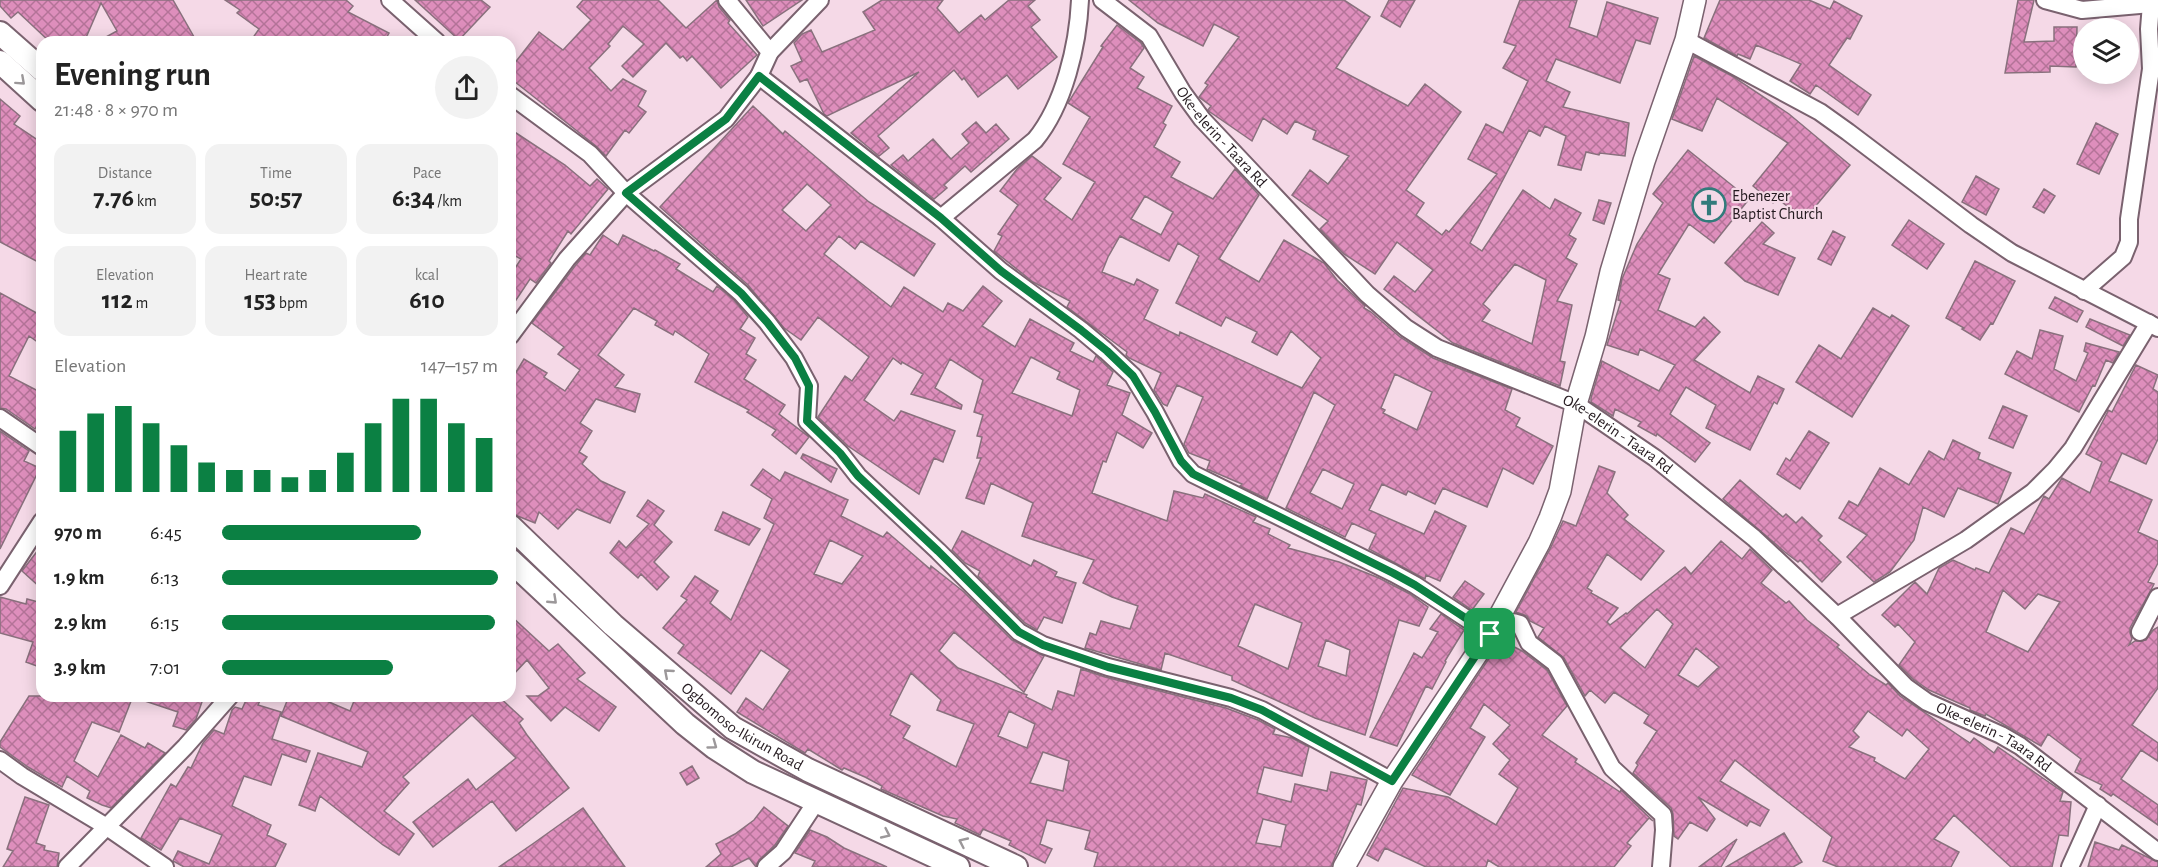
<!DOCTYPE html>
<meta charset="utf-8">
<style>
:root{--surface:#fff;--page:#f2f2f2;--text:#222;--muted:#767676;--accent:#0b8043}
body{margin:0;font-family:"Alegreya Sans",sans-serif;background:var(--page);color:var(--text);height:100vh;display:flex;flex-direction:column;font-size:22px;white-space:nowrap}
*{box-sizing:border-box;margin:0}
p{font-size:20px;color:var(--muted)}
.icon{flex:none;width:33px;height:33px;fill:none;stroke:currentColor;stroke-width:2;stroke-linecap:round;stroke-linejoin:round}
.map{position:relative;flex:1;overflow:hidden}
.side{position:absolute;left:36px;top:36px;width:480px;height:666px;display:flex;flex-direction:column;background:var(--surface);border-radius:18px;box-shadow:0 3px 15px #0003}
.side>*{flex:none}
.tools{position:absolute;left:2073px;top:18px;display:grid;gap:12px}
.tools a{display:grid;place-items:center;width:66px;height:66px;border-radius:50%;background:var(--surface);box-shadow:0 3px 15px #0003;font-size:30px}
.pin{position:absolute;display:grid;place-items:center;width:51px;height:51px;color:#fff;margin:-26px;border-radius:12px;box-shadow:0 3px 9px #0006}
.round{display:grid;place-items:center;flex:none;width:63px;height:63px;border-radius:32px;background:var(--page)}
.overview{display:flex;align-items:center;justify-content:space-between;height:102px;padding:0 18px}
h1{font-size:33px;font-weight:600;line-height:45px}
.stats{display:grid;grid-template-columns:repeat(3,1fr);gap:9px;height:102px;padding:6px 18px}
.stats div{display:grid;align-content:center;border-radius:15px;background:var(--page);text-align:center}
.stats b{font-size:26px;font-weight:600}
.stats small{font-size:16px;font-weight:400}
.stats p{font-size:16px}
.chart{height:168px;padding:12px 18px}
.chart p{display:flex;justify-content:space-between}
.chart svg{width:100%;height:108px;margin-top:6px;stroke:var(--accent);stroke-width:6}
ul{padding:0 18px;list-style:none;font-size:20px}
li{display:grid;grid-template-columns:96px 72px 1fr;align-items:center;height:45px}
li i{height:15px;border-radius:8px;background:var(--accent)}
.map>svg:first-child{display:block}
.building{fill:url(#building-cross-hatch);stroke:#89707d;stroke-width:1.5;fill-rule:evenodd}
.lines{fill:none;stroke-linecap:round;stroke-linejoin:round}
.minor-casing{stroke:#7a626f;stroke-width:20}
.tertiary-casing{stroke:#7a626f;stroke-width:24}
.secondary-casing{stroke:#7a626f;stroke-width:26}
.minor{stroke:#fff;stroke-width:16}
.tertiary{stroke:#fff;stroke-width:21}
.secondary{stroke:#fff;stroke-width:22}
.oneway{stroke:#9c989a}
.route-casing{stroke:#fff;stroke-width:12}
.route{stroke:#0b8043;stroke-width:8}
.labels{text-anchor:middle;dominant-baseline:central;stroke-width:4.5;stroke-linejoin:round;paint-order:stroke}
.street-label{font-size:16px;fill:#23191e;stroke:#f5d9e7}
.poi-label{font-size:16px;fill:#23191e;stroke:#f5d9e7;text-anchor:start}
</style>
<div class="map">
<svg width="2158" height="867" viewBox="0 0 2158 867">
<defs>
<pattern id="building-cross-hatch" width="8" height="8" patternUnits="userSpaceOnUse" patternTransform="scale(1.5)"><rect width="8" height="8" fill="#de8ebc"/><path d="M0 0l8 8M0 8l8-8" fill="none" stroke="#b47398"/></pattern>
</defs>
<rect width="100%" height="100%" fill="#f5d9e7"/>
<path class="building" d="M0,0H173L194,37L185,42H97L117,31L101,3L85,40L87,42H50L18,12L11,18L0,6Z
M225,0H346L353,6L348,12L389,33L384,42H250L259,29L237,13L240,10Z
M415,0H481L490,7L459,40Z
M583,0H658L686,28L717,0L719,7L730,20L728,23L757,55L721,88L692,56L687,61L683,56L680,58L666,43L633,77L622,66L644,44L623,26L608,44L610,46L589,68L611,91L623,79L646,91L638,106L646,112L629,133L625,130L606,156L596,146L510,78V69L539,32L563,50L591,20L577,7Z
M746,0H802L763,26Z
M882,0H943L937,8L959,33L981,15L985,20L1009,0H1035L1028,6L1040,20L1031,27L1057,57L1018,89L1007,75L978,97L964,78L962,80L954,70L878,136L889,148L879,156L851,133L919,72L827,116L824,114L807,79L800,82L791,66L802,61L794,43L802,34L811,30L822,52L875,30L863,12Z
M1129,0H1344L1370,17L1336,68L1408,106L1425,84L1461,112L1406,190L1424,203L1416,215L1442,235L1446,230L1449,232L1497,174L1468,159L1486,124L1503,133L1528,81L1503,68L1516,46L1504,42L1520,0H1577L1569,27L1597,37L1607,2L1658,18L1650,44L1636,40L1620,83L1556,59L1546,81L1570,92L1563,107L1629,123L1625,156L1600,153L1599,155L1586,152L1581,170L1558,165L1566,136L1545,126L1540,136L1529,130L1470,243L1482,251L1523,190L1550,209L1555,199L1581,213L1569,235L1576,239L1566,258L1577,264L1557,301L1572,305L1560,361L1565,362L1560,386L1453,343L1384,289L1394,276L1415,292L1433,270L1397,242L1375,274L1344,254L1320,229L1328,221L1292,195L1310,170L1328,184L1349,156L1313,139L1316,131L1295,121L1287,134L1263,118L1252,141L1210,112L1208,110L1211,106L1199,97L1208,85L1205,83L1239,37L1214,24L1203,46L1158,23ZM1515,264L1546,280L1532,344L1482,321L1490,310L1483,304Z
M1389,0H1415L1400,27L1381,16Z
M1720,0H1809L1830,9L1834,1L1862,16L1850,39L1847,38L1829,65L1871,95L1858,115L1816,85L1810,94L1790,81L1801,64L1756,45L1750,59L1738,54L1737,56L1704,38Z
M2018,0H2034L2024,42L2054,41V27H2077L2076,67L2050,66V72L2005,73Z
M1117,25L1141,43L1144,48L1130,68L1144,77L1137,88L1172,106L1163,123L1166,125L1154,147L1180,162L1171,177L1213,199L1235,169L1259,195L1219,259L1259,282L1284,240L1324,263L1337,280L1365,306L1364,308L1371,312L1400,337L1433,358L1512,389L1505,410L1520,418L1516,426L1553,446L1533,484L1503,468L1487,507L1443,488L1435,504L1408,491L1406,495L1382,484L1369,510L1424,534L1435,511L1466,526L1440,581L1426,575L1425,579L1369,549L1376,534L1352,523L1345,537L1286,508L1335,405L1314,392L1267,499L1240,486L1242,484L1207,469L1210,461L1189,453L1184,444L1203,397L1177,385L1167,406L1163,404L1154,390L1161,373L1129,358L1126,355L1127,352L1067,307L1070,301L1033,282L994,251L1002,236L998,234L1018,205L1000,191L1017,169L1032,156L1061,178L1044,199L1072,220L1095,182L1063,164L1090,117L1068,103L1103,47L1101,46ZM1145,196L1173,212L1161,235L1131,219ZM1120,236L1169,261L1178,243L1199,256L1176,303L1221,326L1226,317L1257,332L1252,342L1277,355L1291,331L1321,358L1302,388L1180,332L1179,336L1144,319L1158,290L1137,279L1134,285L1102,272L1108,257ZM1395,374L1432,392L1417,430L1383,413L1385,410L1381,408ZM1323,469L1354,484L1342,509L1310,493Z
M1694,56L1732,76L1789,114L1850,165L1804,220L1777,198L1773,203L1753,186L1788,143L1717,98L1702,131L1672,119Z
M0,99L20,116L14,124L42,143V264L0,242Z
M753,106L783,134L785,131L869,202L935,244L914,276L861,241L855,249L839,236L824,254L891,307L904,287L943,312L948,303L963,311L983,286L1002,301L982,326L1015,347L1030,319L1074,343L1070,351L1093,362L1096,356L1113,372L1107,385L1130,393L1122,415L1152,433L1143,448L1117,432L1106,462L1103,461L1092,493L1167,521L1174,491L1203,498L1205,494L1256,517L1253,522L1270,529L1268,534L1290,545L1288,548L1339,562L1379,578L1410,594L1428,607L1419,626L1399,620L1365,735L1315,718L1232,680V676L1165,653L1161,670L1085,648L1090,633L1096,635L1101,621L1130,629L1138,606L1112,597L1083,583L1094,560L1022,536L1033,503L991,483L984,504L966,498L981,458H977L982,437L977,436L983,415L974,412L983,380L950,359L935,388L962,405L961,409L911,394L923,374L902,362L901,364L893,358L864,400L894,421L901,411L955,431L943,462L934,458L919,494L848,446L818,417L845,376L852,381L869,357L818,317L801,340L784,328L748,285L660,207ZM807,184L831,205L806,231L782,210ZM1031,357L1060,372L1057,379L1080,390L1072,416L1012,393ZM1255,604L1302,623L1288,669L1238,646ZM1326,640L1350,650L1346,676L1318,666Z
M976,122L986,133L996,124L1009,139L971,172L965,166L944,185L947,188L934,199L891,165L903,155L908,161L933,139L951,159L969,143L962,134Z
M2096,123L2118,134L2099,174L2077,164Z
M510,129L565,165L590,186L597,179L608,189L571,234L568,231L549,261L551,263L536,283L530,279L510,309V276L521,259L510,253Z
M1688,150L1749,199L1714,243L1689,224L1658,274L1670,279L1658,310L1695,327L1704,317L1720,332L1694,360L1750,393L1758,376L1784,389L1777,404L1774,402L1750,450L1706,428L1716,405L1686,387L1670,414L1710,443L1695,462L1657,434L1656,436L1638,426L1641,422L1615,409L1613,416L1591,402V398L1602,361L1659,391L1675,365L1640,349L1638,355L1607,345L1621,301L1618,300L1622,279L1637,244L1663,203L1653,194Z
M1976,176L1999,189L1986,215L1962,202Z
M2044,189L2055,196L2044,213L2033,207Z
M1599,200L1611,203L1604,224L1593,220Z
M1909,220L1944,244L1927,269L1892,245Z
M1762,222L1774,233L1763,244L1795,258L1778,295L1745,281L1725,263Z
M1833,231L1845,237L1831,265L1818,259Z
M603,235L618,245L623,235L654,251L655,250L680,264L676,269L713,292L717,286L734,300L748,317L740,329L755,338L746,354L756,360L744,379L785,405L779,414L809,437L796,454L772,435L776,430L747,412L749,410L695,382L709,354L675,331L673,335L655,325L657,321L634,308L598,355L624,375L615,387L640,394L635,412L596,399L580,423L592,431L579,452L587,457L582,464L601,481L625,492L610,523L577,509L558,529L539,512L535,523L510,513V382L524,359L547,373L544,377L565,391L580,370L558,354L564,347L532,323L575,266L586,253L590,255Z
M1975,261L2015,281L1993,324L1991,323L1980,340L1962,329L1964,328L1946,318Z
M0,293L42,316V345L29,336L9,376L42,393V416L35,429L6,409L0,408Z
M2055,297L2083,311L2077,322L2049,308Z
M1873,308L1890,318L1892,315L1909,326L1852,417L1796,382L1819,345L1841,359Z
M2090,319L2130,335L2123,346L2086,327Z
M2040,330L2063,336L2054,369L2076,381L2088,353L2084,351L2086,343L2119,352L2113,363L2106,360L2095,386L2093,385L2079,412L2005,374L2017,351L2032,359Z
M2136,365L2158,375L2153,389L2158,392V439L2146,464L2122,453L2109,481L2152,500L2138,532L2158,541V563L2148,582L2154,584L2152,588L2130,628V633L2132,639L2129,645L2135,641L2146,640L2153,630L2158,627V688L2132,725L2158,743V761L2141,750L2121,779L2158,805V825L2113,794L2111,796L2100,789L2102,785L2075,772L2081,759L2048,734L2041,746L1986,714L1985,716L1970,710V708L1929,690L1913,679L1899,665L1915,642L1898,624L1895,627L1882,615L1915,582L1927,594L1939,568L1953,560L1975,570L1976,568L1989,573L2011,528L2024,534L2044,496L2049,499L2062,478L2090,493L2102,462L2086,454L2107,413L2108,410L2112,412ZM2003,590L2025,609L2038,594L2060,602L2028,652L1986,632Z
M2003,406L2027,416L2013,448L1989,438Z
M0,431L29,451L24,461L40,468L0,549Z
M1809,431L1829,443L1800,489L1777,474L1786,458L1790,461Z
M1953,440L1980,453L1978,459L2011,473L1998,504L1958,488L1944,517L1923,507L1914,540L1890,572L1874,582L1847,557L1867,535L1839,518L1849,501L1858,506L1880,468L1909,485L1929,451L1944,460Z
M803,454L837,469L831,482L801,458Z
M1599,466L1615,472L1607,493L1628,515L1624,519L1664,551L1641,580L1607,554L1587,588L1592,591L1591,593L1618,608L1607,622L1610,625L1626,613L1627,614L1637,605L1685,567L1691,574L1721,541L1742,559L1750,549L1772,570L1761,583L1786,603L1789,601L1807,620L1839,645L1837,647L1870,675L1886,685L1888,683L1900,696L1970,743L1974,738L1994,753L1998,747L2063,792L2060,801L2071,802L2068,836L2059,835L2052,867H2011L1954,815L1934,839L1959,852L1951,867H1838L1823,861L1832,837L1735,760L1720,781L1769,810L1760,826L1750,821L1747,826L1698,797L1715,819L1707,831L1690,822L1678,839L1674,836L1673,814L1671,808L1633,773L1638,765L1636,763L1657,731L1644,723L1649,715L1614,692L1605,703L1590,690L1585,696L1564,658L1538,637L1544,628L1530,621L1527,616L1516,612L1550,549L1563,521L1576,526ZM1657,609L1673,624L1645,668L1620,648ZM1696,648L1719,667L1698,687L1678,675ZM1868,711L1902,736L1907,729L1929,749L1905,779L1874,761L1875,758L1849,747L1859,737L1853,731Z
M763,469L780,481L785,472L848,500L841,516L883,537L887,532L930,569L931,566L964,592L1012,640L1044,656L1024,692L954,632L939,651L958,668L1027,695L1026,697L1052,710L1058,691L1074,696L1081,669L1105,677L1226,708L1258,720L1275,729L1273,734L1292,738L1309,747L1302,776L1264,767L1257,793L1291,802L1295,784L1327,791L1331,772L1367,780L1361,805L1357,804L1331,867H1094L1098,853L1085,849L1090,831L1047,820L1040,844L1052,849L1045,863L1009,845L1011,841L983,829L980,835L955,823L957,819L943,816L881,789L882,786L865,777L844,768L842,770L808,749L805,753L737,712L746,698L763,710L790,670L761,650L731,694L678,653L684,645L663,628L687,600L681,596L695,576L718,591L710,603L731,620L774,524L764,518L772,499L751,485ZM830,540L863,556L842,584L814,574ZM911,673L941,700L937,710L974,724L956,767L903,738L910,726L890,715ZM1009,711L1035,724L1027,748L998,736ZM1043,752L1069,761L1063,791L1030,783ZM1263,819L1286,825L1281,847L1256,843Z
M1740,480L1783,517L1786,514L1796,523L1802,517L1822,536L1818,540L1841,562L1822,582L1800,560L1798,562L1786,553L1723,499Z
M648,500L664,511L654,525L672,542L654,562L669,577L657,590L641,574L638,578L610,553L619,541L626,548L649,524L637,516Z
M723,512L760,529L749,545L715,530Z
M962,531L1031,566L1034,560L1057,572L1055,576L1076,583L1062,623L1044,617L1037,630L1025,623L978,576L980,571L965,563L952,550Z
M42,545V589L22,571Z
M1465,581L1484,594L1472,610L1453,597Z
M0,597L26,604L27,599L42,603L37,624L42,621V668L26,662L33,642L0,633Z
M1441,614L1464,630L1445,661L1446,662L1432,689L1426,686L1397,746L1370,737L1414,653L1422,658L1438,632L1430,629Z
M510,615L549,651L558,644L585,673L577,679L616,707L599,731L565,707L551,721L527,696H538L549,688L527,660L510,678Z
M1501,640L1522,651L1547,670L1567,706L1542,735L1577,759L1575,762L1620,792L1621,790L1653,821L1649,818L1627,843L1631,846L1614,867H1499L1488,860L1486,867H1426L1385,848L1378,861L1367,855L1403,788L1448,797L1496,825L1518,788L1499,774L1510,760L1493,744L1510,725L1484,704L1470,728L1485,737L1450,795L1412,775Z
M29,696H133L119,732L92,722L74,761L98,777L121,735L145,748L148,743L165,753L111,808L102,805L87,798L90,791L67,776L62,787L28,767L0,747V742Z
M137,696H204L196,719L186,730L173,726L178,712L136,698Z
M248,696H262L258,705L281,712L272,739L310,751L306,762L282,754L271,785L244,776L232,806L271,825L267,835L286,844L275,867H184L173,861L178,851L209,864L222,835L180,818L161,850L141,838L171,784L176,787L188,767L191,768L203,743L214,730L224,734L232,710L235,707L242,709Z
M289,696H315L350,711L356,696H498L523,719L519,723L527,735L569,788L516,831L492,801L433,847L413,822L468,779L476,790L516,758L472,715L403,777L409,783L384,811L414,834L399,855L383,845L320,796L315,811L299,805L318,753L362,767L368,752L281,716Z
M692,766L699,778L687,785L680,773Z
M25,797L49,805L36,843L45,846L44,850L59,853L57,867H3L13,851L7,849Z
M764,807L788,826L775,845L759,860L756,867L749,858L731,867H706L721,854L716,844L735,834L754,820Z
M583,808L625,867H499L534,843Z
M810,830L827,837L844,848L887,867H812L815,861L795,853Z
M1784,833L1802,862L1793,867H1726Z
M1737,839L1721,867H1699Z
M2095,842L2119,850L2122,845L2158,862V867H2088Z"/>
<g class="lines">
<defs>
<g id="minor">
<path d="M390,0L437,42"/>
<path d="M727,0L770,52"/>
<path id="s1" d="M1102,0L1149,36L1183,93L1202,119L1367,294L1406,328L1437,348L1576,404L1655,458L1754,538L1837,616L1906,687L1927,702L2001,735L2020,746L2158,852"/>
<path d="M2045,0L2082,10L2151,4"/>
<path d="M1686,40L1820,112L1848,132L1971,225L2012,253L2158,328"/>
<path d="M759,76L941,218L1001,271L1081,330L1106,351L1133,376L1155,412L1181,461L1193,474L1393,573L1415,585L1490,634C1501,624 1505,618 1520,624L1529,643L1555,663L1612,768L1663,815L1664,830L1661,867"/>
<path d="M510,95L590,154L626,193L741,293L767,322L794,358L809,386L807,421L840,453L858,476L938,551L1019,632L1043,645L1108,667L1231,698L1262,710L1392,781"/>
<path d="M941,218L1035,140C1064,105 1078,45 1080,0"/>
<path d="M2084,291L2123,257L2129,242V219L2151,69L2149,29L2151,4L2154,0"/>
<path d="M510,336L567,259L626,193L726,119L759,76L770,52L820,0"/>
<path d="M0,418L42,447"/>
<path d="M0,586L42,521"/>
<path d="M1837,616L1966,540L2033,492L2055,470L2073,448L2149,323"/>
<path d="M2140,632L2158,597"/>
<path d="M0,760L22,776L107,827L165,867"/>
<path d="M67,867L185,747L230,696"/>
<path d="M766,867L783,852L816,802"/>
<path d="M2070,867L2098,805"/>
</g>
<path id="tertiary" d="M1344,867L1392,781L1490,634L1539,543L1550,518L1560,491L1576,404L1596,337L1611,272L1644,161L1686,40L1695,0"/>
<g id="secondary">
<path d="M0,33L42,70"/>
<path d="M0,62L42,100"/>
<path id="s2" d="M510,526L613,625L733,728L808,770L1016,867"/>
<path d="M510,560L685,724L714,747L753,772L958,867"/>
</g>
</defs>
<use href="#minor" class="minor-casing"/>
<use href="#tertiary" class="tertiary-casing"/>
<use href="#secondary" class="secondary-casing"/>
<use href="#minor" class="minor"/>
<use href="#tertiary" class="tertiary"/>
<use href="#secondary" class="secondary"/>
</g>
<defs><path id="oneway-chevron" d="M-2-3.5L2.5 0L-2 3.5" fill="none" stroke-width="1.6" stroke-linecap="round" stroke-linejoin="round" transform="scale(1.5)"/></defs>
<g class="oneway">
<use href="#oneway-chevron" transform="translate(21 81) rotate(42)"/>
<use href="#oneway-chevron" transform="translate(553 600) rotate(43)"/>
<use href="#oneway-chevron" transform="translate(668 673) rotate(-139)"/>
<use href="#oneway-chevron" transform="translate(713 745) rotate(36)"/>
<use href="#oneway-chevron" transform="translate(886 834) rotate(25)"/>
<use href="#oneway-chevron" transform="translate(963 842) rotate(-155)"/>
</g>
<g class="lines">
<defs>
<path id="route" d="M759,76L941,218L1001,271L1081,330L1107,351L1133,376L1155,412L1181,461L1193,474L1393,573L1415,585L1490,634L1392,781L1262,710L1231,698L1108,667L1043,645L1019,632L938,551L858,476L840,453L807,421L809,386L795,358L767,322L741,293L626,193L726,119Z"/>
</defs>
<use href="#route" class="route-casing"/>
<use href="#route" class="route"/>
</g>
<defs>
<symbol id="church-ring" viewBox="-11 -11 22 22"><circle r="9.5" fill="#f5d9e7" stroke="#327b7b" stroke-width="1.5"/><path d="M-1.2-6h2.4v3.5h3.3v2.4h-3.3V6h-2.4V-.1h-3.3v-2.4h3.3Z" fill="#327b7b"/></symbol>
</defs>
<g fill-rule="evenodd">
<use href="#church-ring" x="1690" y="186" width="38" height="38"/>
</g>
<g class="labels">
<g class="street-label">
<text stroke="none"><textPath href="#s1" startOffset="184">Oke-elerin - Taara Rd</textPath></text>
<text stroke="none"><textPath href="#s1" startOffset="688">Oke-elerin - Taara Rd</textPath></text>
<text stroke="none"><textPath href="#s2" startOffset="308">Ogbomoso-Ikirun Road</textPath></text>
<text stroke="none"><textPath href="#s1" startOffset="1174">Oke-elerin - Taara Rd</textPath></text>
</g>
<g class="poi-label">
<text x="1732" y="196">Ebenezer<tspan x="1732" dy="18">Baptist Church</tspan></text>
</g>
</g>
</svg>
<div class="tools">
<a><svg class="icon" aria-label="layers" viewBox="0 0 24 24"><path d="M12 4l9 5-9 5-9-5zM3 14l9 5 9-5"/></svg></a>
</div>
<div class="pin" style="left:1490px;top:634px;background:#1e9e55"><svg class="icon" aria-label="arrive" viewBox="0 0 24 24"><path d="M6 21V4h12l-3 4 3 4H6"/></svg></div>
<section class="side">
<div class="overview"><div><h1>Evening run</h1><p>21:48 · 8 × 970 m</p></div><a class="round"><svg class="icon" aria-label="share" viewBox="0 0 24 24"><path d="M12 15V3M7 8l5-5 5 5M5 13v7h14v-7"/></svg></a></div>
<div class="stats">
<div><p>Distance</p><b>7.76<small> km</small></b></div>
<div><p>Time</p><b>50:57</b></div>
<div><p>Pace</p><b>6:34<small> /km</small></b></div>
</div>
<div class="stats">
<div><p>Elevation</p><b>112<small> m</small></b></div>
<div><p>Heart rate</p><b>153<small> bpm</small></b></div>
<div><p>kcal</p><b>610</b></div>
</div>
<div class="chart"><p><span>Elevation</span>147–157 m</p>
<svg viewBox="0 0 160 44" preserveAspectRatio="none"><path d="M5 44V19M15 44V12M25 44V9M35 44V16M45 44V25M55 44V32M65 44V35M75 44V35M85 44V38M95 44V35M105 44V28M115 44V16M125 44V6M135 44V6M145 44V16M155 44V22"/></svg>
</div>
<ul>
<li><b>970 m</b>6:45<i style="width:72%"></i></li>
<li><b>1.9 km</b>6:13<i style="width:100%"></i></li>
<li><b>2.9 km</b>6:15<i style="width:99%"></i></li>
<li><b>3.9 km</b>7:01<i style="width:62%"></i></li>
</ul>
</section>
</div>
